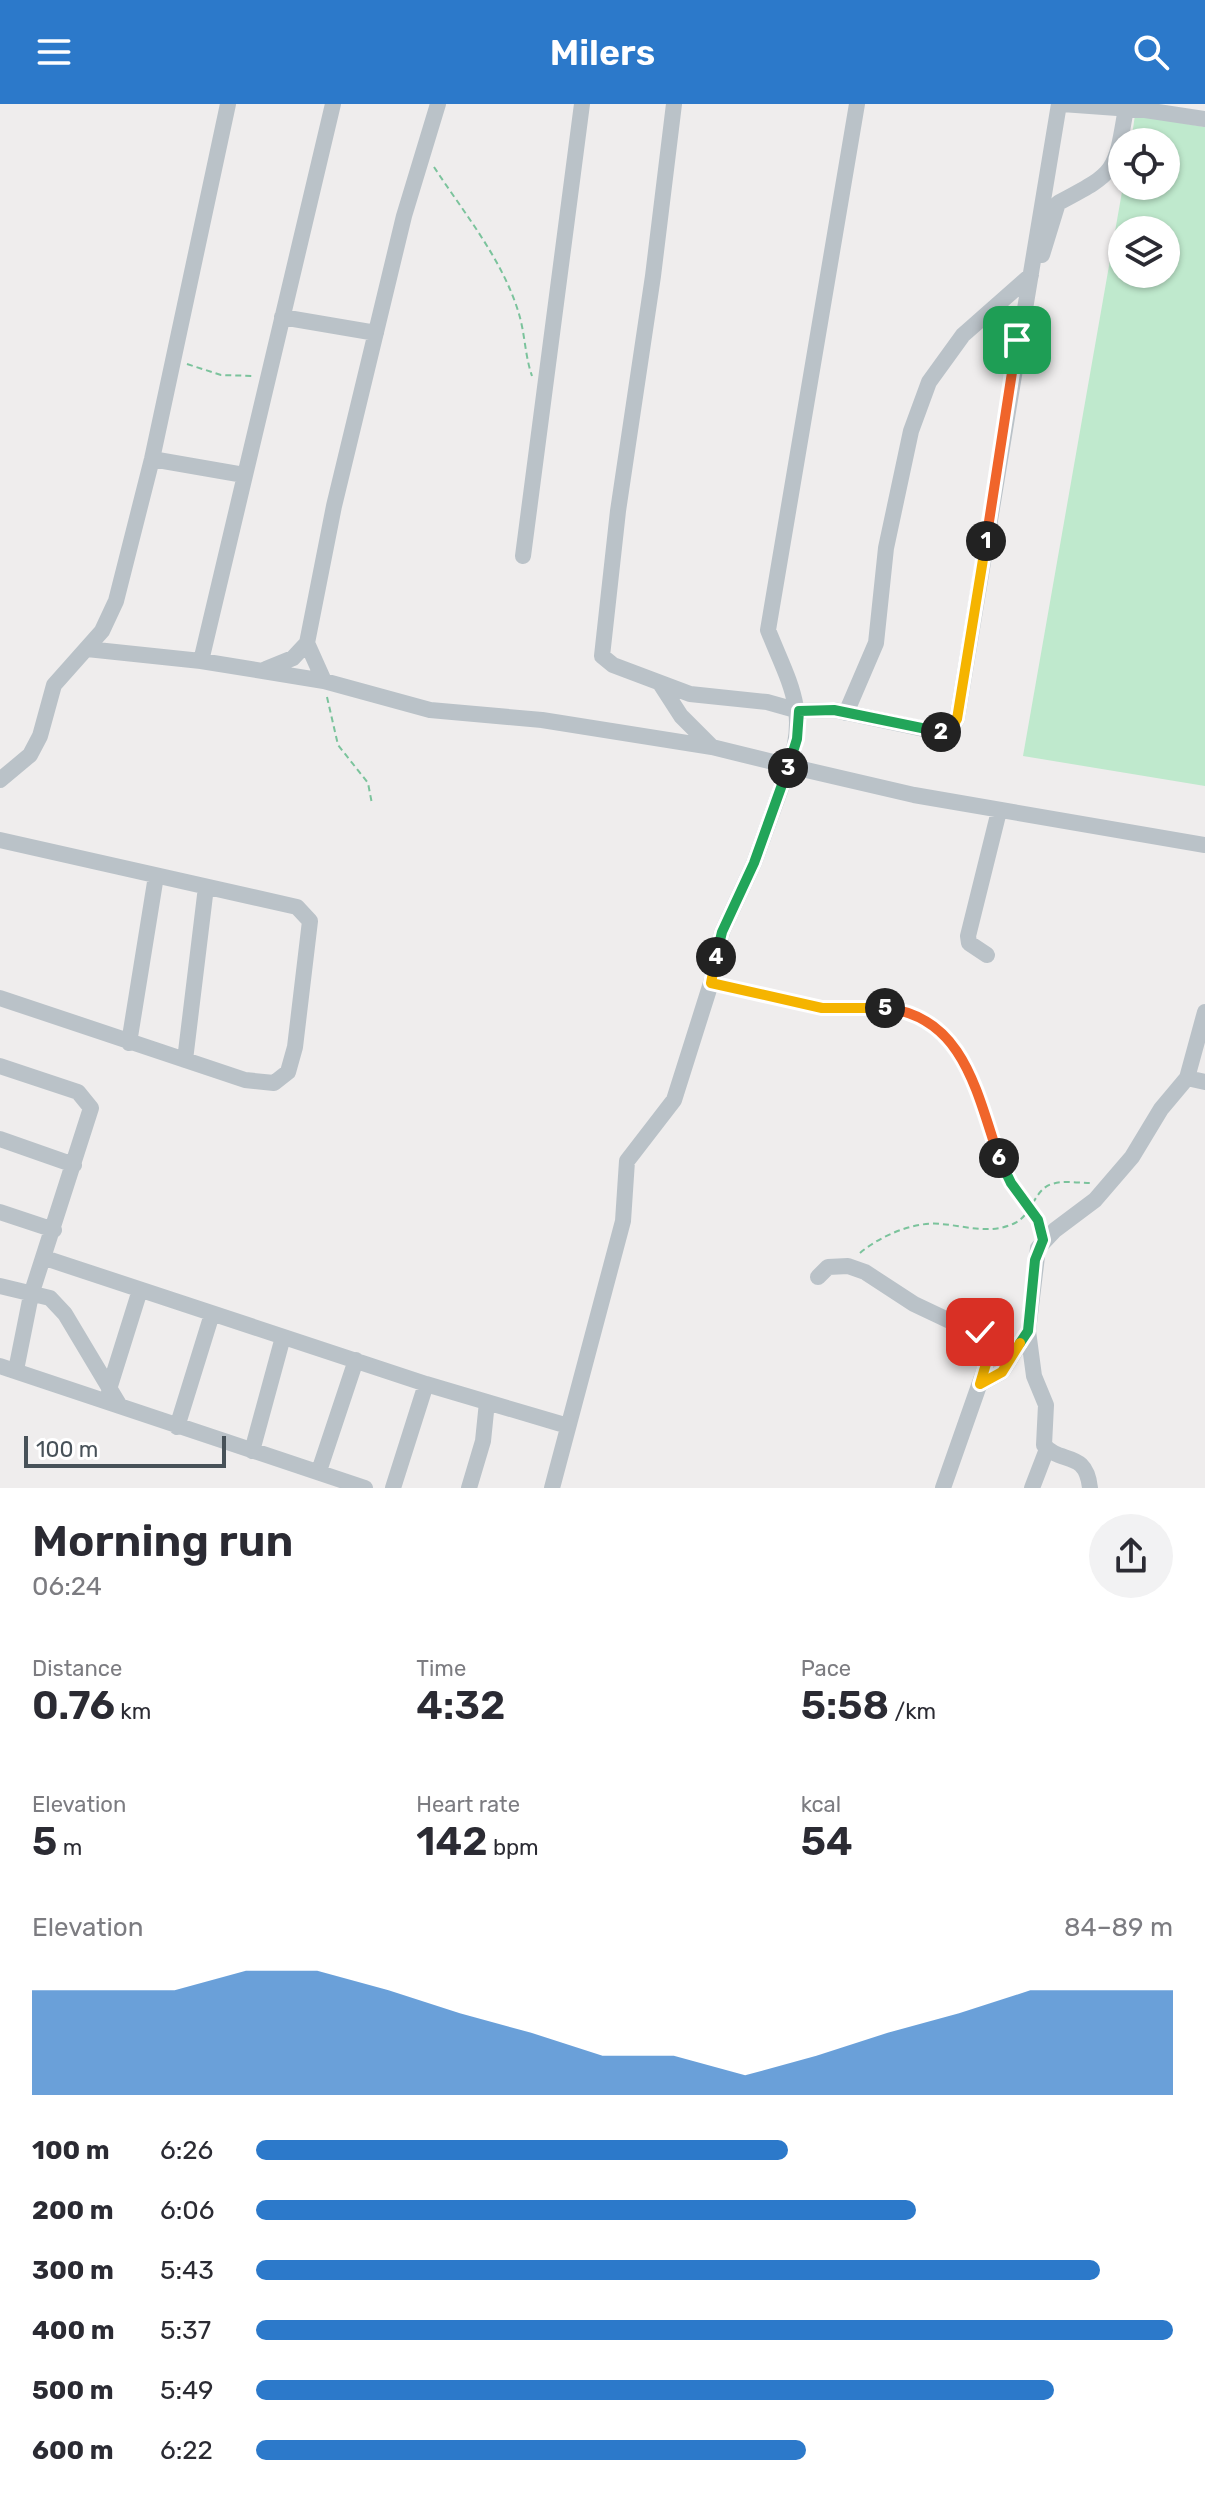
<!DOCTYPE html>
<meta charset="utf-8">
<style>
:root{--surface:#fff;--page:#f2f2f3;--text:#2b2b33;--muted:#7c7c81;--accent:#2c79ca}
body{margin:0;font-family:Rubik,sans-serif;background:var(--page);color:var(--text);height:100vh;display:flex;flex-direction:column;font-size:30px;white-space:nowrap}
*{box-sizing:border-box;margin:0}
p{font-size:26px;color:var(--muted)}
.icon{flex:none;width:44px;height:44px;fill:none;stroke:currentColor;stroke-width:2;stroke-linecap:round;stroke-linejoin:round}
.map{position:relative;height:1384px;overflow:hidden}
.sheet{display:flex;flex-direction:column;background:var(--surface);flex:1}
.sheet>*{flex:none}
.controls{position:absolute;left:1108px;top:24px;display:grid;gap:16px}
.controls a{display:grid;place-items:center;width:72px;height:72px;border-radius:50%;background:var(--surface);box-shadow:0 2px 6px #0004;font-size:40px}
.scale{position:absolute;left:24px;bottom:20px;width:202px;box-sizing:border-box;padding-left:8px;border:4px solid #475158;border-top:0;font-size:22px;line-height:28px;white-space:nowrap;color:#475158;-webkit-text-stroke:6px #fff;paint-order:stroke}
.pin{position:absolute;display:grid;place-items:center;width:68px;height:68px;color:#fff;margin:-34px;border-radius:16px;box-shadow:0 4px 12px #0006}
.km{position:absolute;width:40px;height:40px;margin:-20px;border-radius:50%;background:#222;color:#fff;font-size:22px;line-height:40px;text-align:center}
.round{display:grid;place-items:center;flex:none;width:84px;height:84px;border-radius:42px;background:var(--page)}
.overview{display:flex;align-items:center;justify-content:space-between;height:136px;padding:0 32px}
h1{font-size:44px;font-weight:600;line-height:60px}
.stats{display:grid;grid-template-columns:repeat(3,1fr);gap:12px;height:136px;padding:8px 32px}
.stats div{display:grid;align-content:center}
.stats b{font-size:40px;font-weight:600}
.stats small{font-size:22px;font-weight:400}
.stats p{font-size:22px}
.chart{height:224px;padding:16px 32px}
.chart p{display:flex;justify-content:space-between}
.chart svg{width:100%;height:144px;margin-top:8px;fill:var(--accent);opacity:.7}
ul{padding:0 32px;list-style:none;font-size:26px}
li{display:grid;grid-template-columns:128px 96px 1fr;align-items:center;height:60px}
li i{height:20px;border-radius:10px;background:var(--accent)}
header{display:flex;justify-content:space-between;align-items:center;height:104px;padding:0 32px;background:var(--accent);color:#fff;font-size:36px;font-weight:600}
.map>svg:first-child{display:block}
.green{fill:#bfe9cd;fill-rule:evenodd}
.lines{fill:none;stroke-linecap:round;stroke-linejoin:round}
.path{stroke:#7bc39c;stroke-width:2;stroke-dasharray:6 4;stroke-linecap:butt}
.minor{stroke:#bac2c8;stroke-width:16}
.split-1-casing{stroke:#fff;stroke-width:16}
.split-2-casing{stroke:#fff;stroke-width:16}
.split-3-casing{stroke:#fff;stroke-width:16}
.split-4-casing{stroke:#fff;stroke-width:16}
.split-5-casing{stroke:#fff;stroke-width:16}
.split-6-casing{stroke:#fff;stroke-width:16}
.split-7-casing{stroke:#fff;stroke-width:16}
.split-8-casing{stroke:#fff;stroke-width:16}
.split-1{stroke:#f0652b;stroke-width:10}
.split-2{stroke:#f5b400;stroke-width:10}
.split-3{stroke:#22a559;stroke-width:10}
.split-4{stroke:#22a559;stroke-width:10}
.split-5{stroke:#f5b400;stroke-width:10}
.split-6{stroke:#f0652b;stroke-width:10}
.split-7{stroke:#22a559;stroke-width:10}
.split-8{stroke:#f5b400;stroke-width:10}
</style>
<header><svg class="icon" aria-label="menu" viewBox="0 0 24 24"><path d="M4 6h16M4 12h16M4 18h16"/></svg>Milers<svg class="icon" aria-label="search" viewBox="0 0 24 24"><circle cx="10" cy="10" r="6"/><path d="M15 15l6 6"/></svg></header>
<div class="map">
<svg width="1205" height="1384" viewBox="0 0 1205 1384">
<rect width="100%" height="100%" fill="#efeded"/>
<path class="green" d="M1135,11L1205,23V682L1023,652L1123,82H1166V38H1131ZM1122,126H1166V170H1122Z"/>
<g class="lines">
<path class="path" d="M434,63C464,109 503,156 519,210C525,230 525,252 532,272
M187,260L221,271L254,272
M327,593L338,641L368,679L372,700
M727,882L822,904L900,906L934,922L957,944L1003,1066L1040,1120
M860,1149C880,1132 914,1117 941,1120C966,1122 990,1131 1015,1119C1033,1110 1034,1085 1052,1080C1064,1076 1078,1079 1090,1079"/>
<path class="minor" d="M674,0L653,172L618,407L602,552L613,561L690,590L767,598L799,607L834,606L938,628L951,625L957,615L1059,0
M1062,0L1145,6L1205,15
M1042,151L1058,99C1116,68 1115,70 1126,4
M282,213L376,229
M152,355L244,371
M523,452L582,0
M87,545L201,557L324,577L430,606L542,616L712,643L789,662C809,606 788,577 768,526L857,0
M201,557L333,0
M266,565L293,554L307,539
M324,577L307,539L334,402L404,112L438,0
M661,581L681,612L712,643
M846,609L876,539L886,444L911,327L929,278L963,231L1031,171
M0,676L30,651L40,632L54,581L102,527L116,497L152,355L228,0
M0,736L297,803L310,817L295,943L288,968L274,979L245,976L0,894
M987,851L969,839L968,832L999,707
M129,939L156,772
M185,956L206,783
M0,962L78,988L91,1004L31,1191L16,1266
M1187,974L1205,978
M0,1035L74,1061
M0,1108L54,1126
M45,1154L426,1280L568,1322
M818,1173L828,1163L848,1162L865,1168L914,1200L988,1235L989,1253L943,1384
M0,1182L50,1194L65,1210L120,1302
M0,1262L365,1384
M980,1280L1002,1268L1028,1227
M109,1285L140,1186
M177,1323L212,1210
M252,1347L283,1233
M319,1367L356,1256
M393,1384L426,1280
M469,1384L483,1337L487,1298
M552,1384L623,1117L627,1057L674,996L711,879L722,828L754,759L789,662L914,691L1205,741
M1032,1384L1047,1345
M1090,1384C1086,1345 1060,1361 1044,1341L1046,1301L1034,1272L1028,1227L1038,1144L1055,1126L1095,1096L1132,1053L1161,1005L1187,974L1205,908"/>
</g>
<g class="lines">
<defs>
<path id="split-1" d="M986,437L1017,236"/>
<path id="split-2" d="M941,628L951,625L957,615L986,437"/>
<path id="split-3" d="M788,664L797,635L799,607L834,606L941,628"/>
<path id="split-4" d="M716,853L722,828L754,759L788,664"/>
<path id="split-5" d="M716,853L711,879L822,904H885"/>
<path id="split-6" d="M885,904C964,912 977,990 999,1054"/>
<path id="split-7" d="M999,1054L1011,1079L1038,1116L1043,1136L1035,1156L1028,1227L1020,1239"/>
<path id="split-8" d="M980,1228L991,1243L980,1280L1002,1268L1020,1239"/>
</defs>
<use href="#split-1" class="split-1-casing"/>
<use href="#split-2" class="split-2-casing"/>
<use href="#split-3" class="split-3-casing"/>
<use href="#split-4" class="split-4-casing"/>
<use href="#split-5" class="split-5-casing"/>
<use href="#split-6" class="split-6-casing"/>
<use href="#split-7" class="split-7-casing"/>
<use href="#split-8" class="split-8-casing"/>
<use href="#split-1" class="split-1"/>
<use href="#split-2" class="split-2"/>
<use href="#split-3" class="split-3"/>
<use href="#split-4" class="split-4"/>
<use href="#split-5" class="split-5"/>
<use href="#split-6" class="split-6"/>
<use href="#split-7" class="split-7"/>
<use href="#split-8" class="split-8"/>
</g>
</svg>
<div class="controls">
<a><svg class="icon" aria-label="locate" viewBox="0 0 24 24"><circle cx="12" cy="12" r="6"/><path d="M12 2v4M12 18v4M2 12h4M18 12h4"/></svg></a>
<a><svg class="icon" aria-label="layers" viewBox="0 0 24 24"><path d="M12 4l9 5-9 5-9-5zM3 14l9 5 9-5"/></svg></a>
</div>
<div class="scale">100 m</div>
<div class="pin" style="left:1017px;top:236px;background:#1e9e55"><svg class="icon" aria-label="arrive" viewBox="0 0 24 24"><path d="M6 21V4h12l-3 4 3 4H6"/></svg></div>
<div class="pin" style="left:980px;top:1228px;background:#d93025"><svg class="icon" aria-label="check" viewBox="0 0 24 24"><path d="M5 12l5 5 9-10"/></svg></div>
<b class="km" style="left:986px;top:437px">1</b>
<b class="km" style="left:941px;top:628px">2</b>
<b class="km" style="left:788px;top:664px">3</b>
<b class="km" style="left:716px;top:853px">4</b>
<b class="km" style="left:885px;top:904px">5</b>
<b class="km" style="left:999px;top:1054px">6</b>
</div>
<section class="sheet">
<div class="overview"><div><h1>Morning run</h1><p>06:24</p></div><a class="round"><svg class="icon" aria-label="share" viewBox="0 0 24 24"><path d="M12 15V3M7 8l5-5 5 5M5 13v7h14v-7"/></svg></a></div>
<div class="stats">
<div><p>Distance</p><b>0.76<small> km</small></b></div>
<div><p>Time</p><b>4:32</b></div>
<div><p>Pace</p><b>5:58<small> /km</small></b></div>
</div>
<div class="stats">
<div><p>Elevation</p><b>5<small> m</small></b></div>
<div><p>Heart rate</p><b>142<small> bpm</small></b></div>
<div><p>kcal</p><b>54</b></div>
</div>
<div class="chart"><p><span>Elevation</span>84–89 m</p>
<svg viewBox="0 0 160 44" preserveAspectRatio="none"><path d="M0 44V12L10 12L20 12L30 6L40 6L50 12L60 19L70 25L80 32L90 32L100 38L110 32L120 25L130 19L140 12L150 12L160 12V44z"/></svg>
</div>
<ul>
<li><b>100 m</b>6:26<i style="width:58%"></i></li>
<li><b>200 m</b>6:06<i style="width:72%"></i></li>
<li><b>300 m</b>5:43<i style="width:92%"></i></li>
<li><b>400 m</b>5:37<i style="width:100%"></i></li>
<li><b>500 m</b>5:49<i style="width:87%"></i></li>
<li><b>600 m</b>6:22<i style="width:60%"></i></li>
</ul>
</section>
